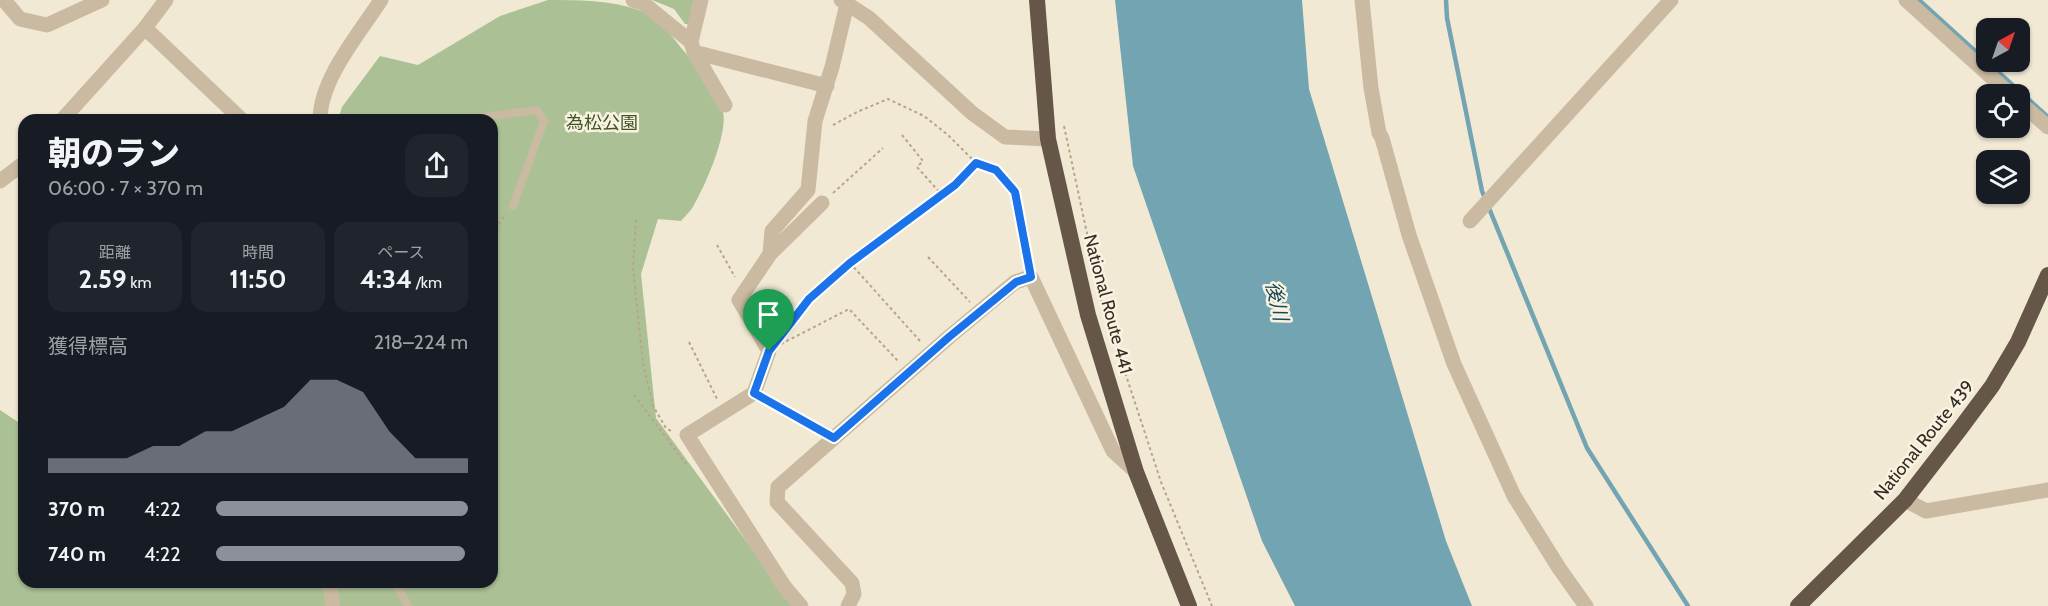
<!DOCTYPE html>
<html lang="ja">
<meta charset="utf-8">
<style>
:root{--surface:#171b24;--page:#20242c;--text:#f1f3f6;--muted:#9ea1a6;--accent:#8c9099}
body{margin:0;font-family:Cabin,"Noto Sans JP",sans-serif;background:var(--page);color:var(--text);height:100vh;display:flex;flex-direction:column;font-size:22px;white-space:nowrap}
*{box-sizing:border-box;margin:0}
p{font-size:20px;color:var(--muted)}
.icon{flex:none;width:33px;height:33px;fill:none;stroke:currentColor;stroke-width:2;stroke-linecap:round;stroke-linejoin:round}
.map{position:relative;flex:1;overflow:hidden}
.side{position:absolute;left:18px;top:114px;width:480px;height:474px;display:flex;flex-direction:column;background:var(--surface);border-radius:18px;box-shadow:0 2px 4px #0004}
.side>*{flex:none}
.needle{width:39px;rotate:40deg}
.controls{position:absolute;left:1976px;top:18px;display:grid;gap:12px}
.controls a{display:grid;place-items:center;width:54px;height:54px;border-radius:12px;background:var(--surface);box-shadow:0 2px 4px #0004;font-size:30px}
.pin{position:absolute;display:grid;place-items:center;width:51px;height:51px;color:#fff;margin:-62px -26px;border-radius:50% 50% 50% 0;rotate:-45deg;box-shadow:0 0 6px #0007}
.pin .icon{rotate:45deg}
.round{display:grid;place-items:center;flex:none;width:63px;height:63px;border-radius:18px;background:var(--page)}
.summary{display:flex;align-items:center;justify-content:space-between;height:102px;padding:0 30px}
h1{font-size:33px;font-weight:800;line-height:45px}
.metrics{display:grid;grid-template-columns:repeat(3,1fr);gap:9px;height:102px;padding:6px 30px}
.metrics div{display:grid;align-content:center;border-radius:15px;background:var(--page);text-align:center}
.metrics b{font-size:26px;font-weight:800}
.metrics small{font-size:16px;font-weight:400}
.metrics p{font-size:16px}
.chart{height:168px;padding:12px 30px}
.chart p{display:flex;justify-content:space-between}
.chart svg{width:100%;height:108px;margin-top:6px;fill:var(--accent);opacity:.7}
ul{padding:0 30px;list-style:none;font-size:20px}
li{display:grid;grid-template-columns:96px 72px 1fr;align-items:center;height:45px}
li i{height:15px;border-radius:8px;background:var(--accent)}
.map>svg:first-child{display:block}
.green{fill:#abc195}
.water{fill:#72a4b1}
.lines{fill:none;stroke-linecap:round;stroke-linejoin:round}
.stream{stroke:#72a4b1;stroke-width:4.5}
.path{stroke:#b6a48b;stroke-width:2;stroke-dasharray:3 3;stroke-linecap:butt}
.service{stroke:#cabaa1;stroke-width:8}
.minor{stroke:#cabaa1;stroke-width:15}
.tertiary{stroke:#cabaa1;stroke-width:15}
.trunk{stroke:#665647;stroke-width:16}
.route-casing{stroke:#fff;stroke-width:12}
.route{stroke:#1a73e8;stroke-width:8}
.labels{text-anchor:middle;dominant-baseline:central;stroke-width:5;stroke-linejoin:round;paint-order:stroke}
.park-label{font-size:18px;fill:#3c5426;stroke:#faf2e1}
.street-label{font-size:18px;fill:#342c24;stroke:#faf2e1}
.water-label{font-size:20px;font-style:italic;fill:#184957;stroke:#faf2e1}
</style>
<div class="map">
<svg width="2048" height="606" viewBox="0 0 2048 606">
<rect width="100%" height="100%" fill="#f2e9d5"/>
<path class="green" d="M548,0C579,0 610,0 639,10C658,17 671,35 683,50C696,65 718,92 723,112C728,133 706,184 695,203C692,210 686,215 681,221L658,219L641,274L656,418L794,606H0V410L24,426V582H492V120H338L342,107L380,56L418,65L500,16Z
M652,0H696L690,24H685L674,9Z"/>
<path class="water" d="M1115,0H1302L1309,89L1446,541L1472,606H1295L1262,541L1133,166Z"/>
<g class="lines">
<path class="stream" d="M1446,0L1447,18L1482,191L1587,448L1688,606
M1919,0L1986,61
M1987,62L2048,117"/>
<path class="path" d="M833,125L857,112L888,99L924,116L948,135L976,163
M1064,126L1091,252
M902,135L923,161L917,167L942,195
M833,193L883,148
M636,220L633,268L643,364L653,406L666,428L673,432
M492,234L506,214
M717,245L735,277
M928,257L970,302
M1101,299L1161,482L1212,606
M778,339L809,299L850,263
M920,341L850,263L955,185L976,163L996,170L1015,192L1029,262
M689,342L717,399
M781,344L849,309L898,361
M634,395L686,464
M767,400L820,429"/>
<path class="service" d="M461,120L537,110L544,121L513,206
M395,582L408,606"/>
<path class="minor" d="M4,0L20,19L47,25L102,0
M633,0L643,3L691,42
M701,0L691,42L694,52L725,105
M1362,0L1371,88L1379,133L1382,138L1409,235L1454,364L1514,496L1559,568L1586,606
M1906,0L2010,94
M145,28L242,120
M694,52L827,86
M2019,102L2048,127
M320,120C320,79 359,34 381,0
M1470,221L1671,0
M770,254L772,231L808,190L815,121L832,67L847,4
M1905,500L1926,511L2048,490
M329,582L333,606
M801,606L784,586L687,435L754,393L769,351L739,300L770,254L822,203
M848,606L854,594L852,583L777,502L778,487L949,337L1015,282L1031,277L1113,451L1136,472"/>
<path class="tertiary" d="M841,0L869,18L972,113L1005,137L1048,139
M62,120L145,28L166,0
M0,181L24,163"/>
<path class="trunk" d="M1037,0L1048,139L1088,315L1136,472L1189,606
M1798,606L1905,500L1960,429L1992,386L2018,342L2048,275"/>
</g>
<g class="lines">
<defs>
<path id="route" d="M976,163L996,170L1015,192L1031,277L1016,282L949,337L834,438L754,393L769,351L809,299L850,263L955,185Z"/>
</defs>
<use href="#route" class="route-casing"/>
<use href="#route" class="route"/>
</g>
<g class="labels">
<g class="park-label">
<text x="602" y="123">為松公園</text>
</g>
<g class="street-label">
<text transform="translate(1108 304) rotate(75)">National Route 441</text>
<text transform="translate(1924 440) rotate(-51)">National Route 439</text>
</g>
<g class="water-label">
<text transform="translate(1277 301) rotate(77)">後川</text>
</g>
</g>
</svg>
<div class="controls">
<a><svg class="needle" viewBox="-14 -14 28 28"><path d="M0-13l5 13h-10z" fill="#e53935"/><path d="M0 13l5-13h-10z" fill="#9ea1a6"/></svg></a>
<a><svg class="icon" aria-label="locate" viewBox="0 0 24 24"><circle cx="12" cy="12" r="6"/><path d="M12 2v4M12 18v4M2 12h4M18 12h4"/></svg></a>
<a><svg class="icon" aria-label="layers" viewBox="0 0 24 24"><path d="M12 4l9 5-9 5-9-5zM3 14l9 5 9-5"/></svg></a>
</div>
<div class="pin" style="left:769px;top:351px;background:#1e9e55"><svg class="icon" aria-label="arrive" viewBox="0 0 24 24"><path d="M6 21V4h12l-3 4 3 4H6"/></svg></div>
<section class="side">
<div class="summary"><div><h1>朝のラン</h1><p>06:00 · 7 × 370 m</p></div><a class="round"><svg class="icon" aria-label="share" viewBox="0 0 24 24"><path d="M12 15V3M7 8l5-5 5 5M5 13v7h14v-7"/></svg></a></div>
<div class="metrics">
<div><p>距離</p><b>2.59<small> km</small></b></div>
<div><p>時間</p><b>11:50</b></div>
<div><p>ペース</p><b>4:34<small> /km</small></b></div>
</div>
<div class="chart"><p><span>獲得標高</span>218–224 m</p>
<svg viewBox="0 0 160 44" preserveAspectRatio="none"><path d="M0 44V38L10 38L20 38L30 38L40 33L50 33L60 27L70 27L80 22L90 17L100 6L110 6L120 11L130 27L140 38L150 38L160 38V44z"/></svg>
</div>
<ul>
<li><b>370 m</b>4:22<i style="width:100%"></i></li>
<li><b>740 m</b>4:22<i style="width:99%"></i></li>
</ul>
</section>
</div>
